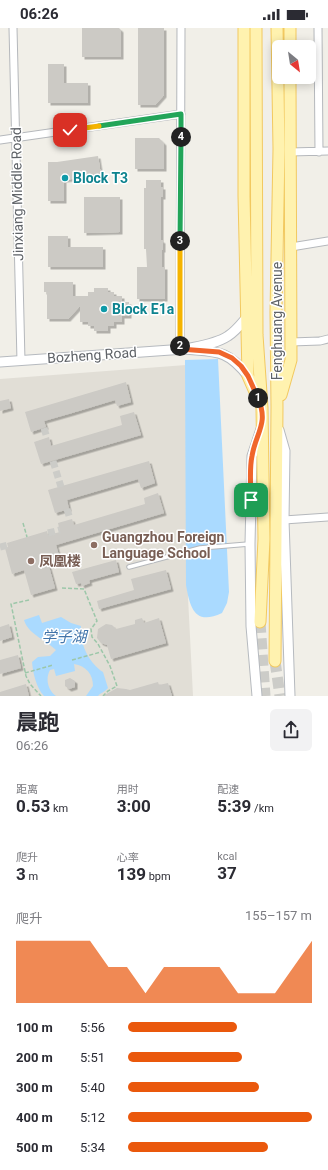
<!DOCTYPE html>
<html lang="zh">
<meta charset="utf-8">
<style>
:root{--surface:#fff;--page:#f2f2f3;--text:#2b2b33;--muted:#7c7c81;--accent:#ea580c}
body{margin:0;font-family:Roboto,"Noto Sans SC",sans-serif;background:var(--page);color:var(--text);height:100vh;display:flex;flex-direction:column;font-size:15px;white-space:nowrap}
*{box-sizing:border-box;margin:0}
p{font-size:13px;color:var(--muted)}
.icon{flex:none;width:22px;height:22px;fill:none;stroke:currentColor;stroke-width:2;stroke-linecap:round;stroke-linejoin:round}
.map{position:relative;height:668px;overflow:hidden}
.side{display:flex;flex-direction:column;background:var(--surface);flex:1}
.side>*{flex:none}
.needle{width:26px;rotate:150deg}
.controls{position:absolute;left:272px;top:12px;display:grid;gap:8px}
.controls a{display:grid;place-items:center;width:44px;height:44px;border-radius:6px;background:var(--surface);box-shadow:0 2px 10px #0003;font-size:20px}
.pin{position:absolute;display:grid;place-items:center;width:34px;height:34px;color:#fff;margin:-17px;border-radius:8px;box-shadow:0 2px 6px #0006}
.km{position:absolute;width:20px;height:20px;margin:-10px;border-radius:50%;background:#222;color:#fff;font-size:11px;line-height:20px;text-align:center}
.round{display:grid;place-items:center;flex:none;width:42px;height:42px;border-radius:6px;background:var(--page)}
.summary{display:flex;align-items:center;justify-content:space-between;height:68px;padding:0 16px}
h1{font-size:22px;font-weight:700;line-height:30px}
.stats{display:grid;grid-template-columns:repeat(3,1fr);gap:6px;height:68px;padding:4px 16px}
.stats div{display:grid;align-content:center}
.stats b{font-size:17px;font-weight:700}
.stats small{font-size:11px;font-weight:400}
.stats p{font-size:11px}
.chart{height:112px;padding:8px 16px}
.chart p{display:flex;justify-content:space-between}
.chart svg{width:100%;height:72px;margin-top:4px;fill:var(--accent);opacity:.7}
ul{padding:0 16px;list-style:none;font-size:13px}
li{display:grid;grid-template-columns:64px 48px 1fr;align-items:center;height:30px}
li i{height:10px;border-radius:5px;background:var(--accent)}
.status{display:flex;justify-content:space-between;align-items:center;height:28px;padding:0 20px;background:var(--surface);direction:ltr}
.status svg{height:11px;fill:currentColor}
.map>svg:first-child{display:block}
.education{fill:#e1ded6}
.water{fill:#aadaff}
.building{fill:#cccac5;filter:url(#shadow)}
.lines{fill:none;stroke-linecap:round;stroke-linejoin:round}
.street-tunnel{stroke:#ccccc8;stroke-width:7;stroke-dasharray:7 3.5;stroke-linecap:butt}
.primary-tunnel{stroke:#ccccc8;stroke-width:11;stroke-dasharray:11 5.5;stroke-linecap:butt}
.lane-casing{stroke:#b5b8bc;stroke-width:5.5}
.street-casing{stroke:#b5b8bc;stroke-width:9}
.secondary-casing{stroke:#b6babf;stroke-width:11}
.primary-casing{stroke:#f2c960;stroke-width:13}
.path{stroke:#9cc7a9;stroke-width:1.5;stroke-dasharray:4 2;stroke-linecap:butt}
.lane{stroke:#fff;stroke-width:3.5}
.street{stroke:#fff;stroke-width:7}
.secondary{stroke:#fff;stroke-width:9}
.primary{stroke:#fff2af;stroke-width:11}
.split-1-casing{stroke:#fff;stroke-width:8}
.split-2-casing{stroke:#fff;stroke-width:8}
.split-3-casing{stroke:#fff;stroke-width:8}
.split-4-casing{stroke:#fff;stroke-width:8}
.split-5-casing{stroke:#fff;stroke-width:8}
.split-6-casing{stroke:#fff;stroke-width:8}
.split-1{stroke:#f0652b;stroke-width:5}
.split-2{stroke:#f0652b;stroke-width:5}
.split-3{stroke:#f5b400;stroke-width:5}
.split-4{stroke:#22a559;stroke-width:5}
.split-5{stroke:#22a559;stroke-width:5}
.split-6{stroke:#f5b400;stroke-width:5}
.culture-dot{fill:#0f9aa8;stroke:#fff;stroke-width:1.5}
.education-dot{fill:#8d6e63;stroke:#fff;stroke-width:1.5}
.labels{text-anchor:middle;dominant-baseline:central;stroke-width:3;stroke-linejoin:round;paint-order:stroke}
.culture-label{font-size:14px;font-weight:bold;fill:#0d838f;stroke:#fff;text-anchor:start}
.street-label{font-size:14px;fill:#5f6368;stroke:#fff}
.education-label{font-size:14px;font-weight:bold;fill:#785e54;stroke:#fff;text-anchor:start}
.water-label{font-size:15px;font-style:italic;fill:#4174aa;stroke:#fff}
</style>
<div class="status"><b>06:26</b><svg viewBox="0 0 49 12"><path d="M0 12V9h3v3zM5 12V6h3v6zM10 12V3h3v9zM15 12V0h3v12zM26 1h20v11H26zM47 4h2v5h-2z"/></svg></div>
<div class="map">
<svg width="328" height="668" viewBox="0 0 328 668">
<defs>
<filter id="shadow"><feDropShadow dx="2.5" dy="2.5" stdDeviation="0" flood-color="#0004"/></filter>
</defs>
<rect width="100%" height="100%" fill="#f1efe8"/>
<path class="education" d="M186,337L188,569L193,668H0V351Z"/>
<path class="water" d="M218,331L229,564L227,575L222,585C195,598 190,580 186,557L185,332Z
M39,587L42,595L61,589L71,595L81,598C79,615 89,635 103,644L108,660C105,664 100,665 98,668H86L93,658C93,646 86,638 74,636L75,643L56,648L54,641L50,642C45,651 48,662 56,668H44C36,659 33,645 32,634L38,629L50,628L56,622C46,612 28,606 24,592Z"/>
<path class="building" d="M82,0H119L121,2V29H82Z
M138,0H164V67L155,77H138Z
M48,36H64V55H88V75H48Z
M135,110H159L164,115V141H135Z
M98,128L101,147L64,152V173H48V134H57Z
M146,152H161V159H163V169H161V212L163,213V222H162V239H165V271H137V239H147L146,221H144V160H146Z
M84,169H120V204L84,205Z
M48,208H68V219H103V239H48Z
M44,254H73V268H88V264H94V260H108V264H114V268H122V274H129V288H122V294H114V298H108V303H94V298H88V294H80V278L68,291H47V264H44Z
M126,354L131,374L117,378L115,372L72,385L44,393L46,399L31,404L25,384Z
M9,371L11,380L0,383V373Z
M134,384L141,407L41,436L34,414L49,409L51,418L122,397L120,388Z
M149,433L155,455L141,460L138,451L67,472L69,481L55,485L48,462Z
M158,465L164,485L56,517L60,531L48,535L55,560L31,567L24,542L12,546L5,520L8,519L7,515L47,503L48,507L60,504L58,495L72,491L74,497L145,476L144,470Z
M116,532L119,544L90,552L89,553L90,555L82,558L81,555L76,556L72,544Z
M166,542L171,561L99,581L97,573L134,562L131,551Z
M142,590L144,595L159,590L166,615L111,631L107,617L101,615L97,610L98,601L106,596L112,597L116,601L135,596V592Z
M9,596L12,609L0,613V599Z
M18,627L21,640L0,646V632Z
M70,650L75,653V659L69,661L65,658V652Z
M158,654L159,657L168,655L172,668H103L117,660L126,661L130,662Z
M26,656L29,668H0V664Z"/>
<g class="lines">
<path class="street-tunnel" d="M44,400L47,410
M53,433L61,459
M67,481L70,491
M48,505L60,502
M0,519L8,517"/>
<path class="primary-tunnel" d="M260,594L265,668
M275,633L280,668"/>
<defs>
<path id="lane" d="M129,539L200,520L249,516"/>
<path id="street" d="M13,0L21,333
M318,0L319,124
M0,112L181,86
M290,124L328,123
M291,219L328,213
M291,314L320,313L328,311
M180,321L181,0
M284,492L328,489"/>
<path id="secondary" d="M247,289C241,296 236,303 228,308C216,316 199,318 185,321C216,324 227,321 248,348
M0,334L185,321
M279,402L285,423L284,492L290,668
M257,668L251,598L250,516L252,428L261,401"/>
<path id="primary" d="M244,0V168L248,348L259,373
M256,0L257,307L262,380L264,511L260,594
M290,0V19
M281,367L291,332L290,49
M275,633L277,379L276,284L279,121L277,0"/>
</defs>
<use href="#lane" class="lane-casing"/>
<use href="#street" class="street-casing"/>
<use href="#secondary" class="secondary-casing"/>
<use href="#primary" class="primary-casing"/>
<path class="path" d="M23,495L27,509
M62,560L84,561L97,593L91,601L92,609L98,616L110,638L117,658L108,663L103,668
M29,572L11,576L26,648L30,656L41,668
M72,632L101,624
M25,645L53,637"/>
<use href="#lane" class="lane"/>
<use href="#street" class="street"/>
<use href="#secondary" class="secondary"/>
<use href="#primary" class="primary"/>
</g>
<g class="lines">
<defs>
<path id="split-1" d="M251,472C251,458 249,442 252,428C256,404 269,396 258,370"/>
<path id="split-2" d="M180,318V321L219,324L232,330L241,338L248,348L258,370"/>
<path id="split-3" d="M180,318V213"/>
<path id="split-4" d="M180,213L181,109"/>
<path id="split-5" d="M99,98L181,86V109"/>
<path id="split-6" d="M70,102L99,98"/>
</defs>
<use href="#split-1" class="split-1-casing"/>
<use href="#split-2" class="split-2-casing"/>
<use href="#split-3" class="split-3-casing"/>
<use href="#split-4" class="split-4-casing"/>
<use href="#split-5" class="split-5-casing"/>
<use href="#split-6" class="split-6-casing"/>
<use href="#split-1" class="split-1"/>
<use href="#split-2" class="split-2"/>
<use href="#split-3" class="split-3"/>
<use href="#split-4" class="split-4"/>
<use href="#split-5" class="split-5"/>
<use href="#split-6" class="split-6"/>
</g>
<g class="culture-dot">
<circle cx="65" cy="150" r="4"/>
<circle cx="104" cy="281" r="4"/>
</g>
<g class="education-dot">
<circle cx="94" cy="517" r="4"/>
<circle cx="31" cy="533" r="4"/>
</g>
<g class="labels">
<g class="culture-label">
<text x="73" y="150">Block T3</text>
<text x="112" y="281">Block E1a</text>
</g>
<g class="street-label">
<text transform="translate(17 166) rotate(-91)">Jinxiang Middle Road</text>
<text transform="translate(277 293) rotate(-90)">Fenghuang Avenue</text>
<text transform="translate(92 327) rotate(-4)">Bozheng Road</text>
</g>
<g class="education-label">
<text x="102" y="509">Guangzhou Foreign<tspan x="102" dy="16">Language School</tspan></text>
<text x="39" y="533">凤凰楼</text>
</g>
<g class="water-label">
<text x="64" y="609">学子湖</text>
</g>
</g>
</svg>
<div class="controls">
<a><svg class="needle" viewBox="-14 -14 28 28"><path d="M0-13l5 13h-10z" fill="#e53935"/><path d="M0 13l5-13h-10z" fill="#7c7c81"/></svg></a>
</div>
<div class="pin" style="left:251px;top:472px;background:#1e9e55"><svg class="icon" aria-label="arrive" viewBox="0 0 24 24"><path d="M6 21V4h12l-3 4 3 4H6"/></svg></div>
<div class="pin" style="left:70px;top:102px;background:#d93025"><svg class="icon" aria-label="check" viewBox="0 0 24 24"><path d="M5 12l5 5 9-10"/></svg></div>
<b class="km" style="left:258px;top:370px">1</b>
<b class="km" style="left:180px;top:318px">2</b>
<b class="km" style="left:180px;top:213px">3</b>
<b class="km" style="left:181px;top:109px">4</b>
</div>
<section class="side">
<div class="summary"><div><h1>晨跑</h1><p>06:26</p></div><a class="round"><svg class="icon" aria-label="share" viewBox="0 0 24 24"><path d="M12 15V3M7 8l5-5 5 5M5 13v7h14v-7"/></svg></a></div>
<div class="stats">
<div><p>距离</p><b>0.53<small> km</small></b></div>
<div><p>用时</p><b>3:00</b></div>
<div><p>配速</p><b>5:39<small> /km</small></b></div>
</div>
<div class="stats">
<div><p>爬升</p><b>3<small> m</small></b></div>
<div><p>心率</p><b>139<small> bpm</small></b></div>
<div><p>kcal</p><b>37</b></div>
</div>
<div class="chart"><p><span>爬升</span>155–157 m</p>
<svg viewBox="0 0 160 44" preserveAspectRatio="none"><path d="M0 44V6L10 6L20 6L30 6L40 6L50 22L60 22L70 38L80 22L90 22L100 22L110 22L120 38L130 38L140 38L150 22L160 6V44z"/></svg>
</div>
<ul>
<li><b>100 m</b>5:56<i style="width:59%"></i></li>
<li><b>200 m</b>5:51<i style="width:62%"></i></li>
<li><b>300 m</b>5:40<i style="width:71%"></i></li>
<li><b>400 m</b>5:12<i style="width:100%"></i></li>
<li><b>500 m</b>5:34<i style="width:76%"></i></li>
</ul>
</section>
